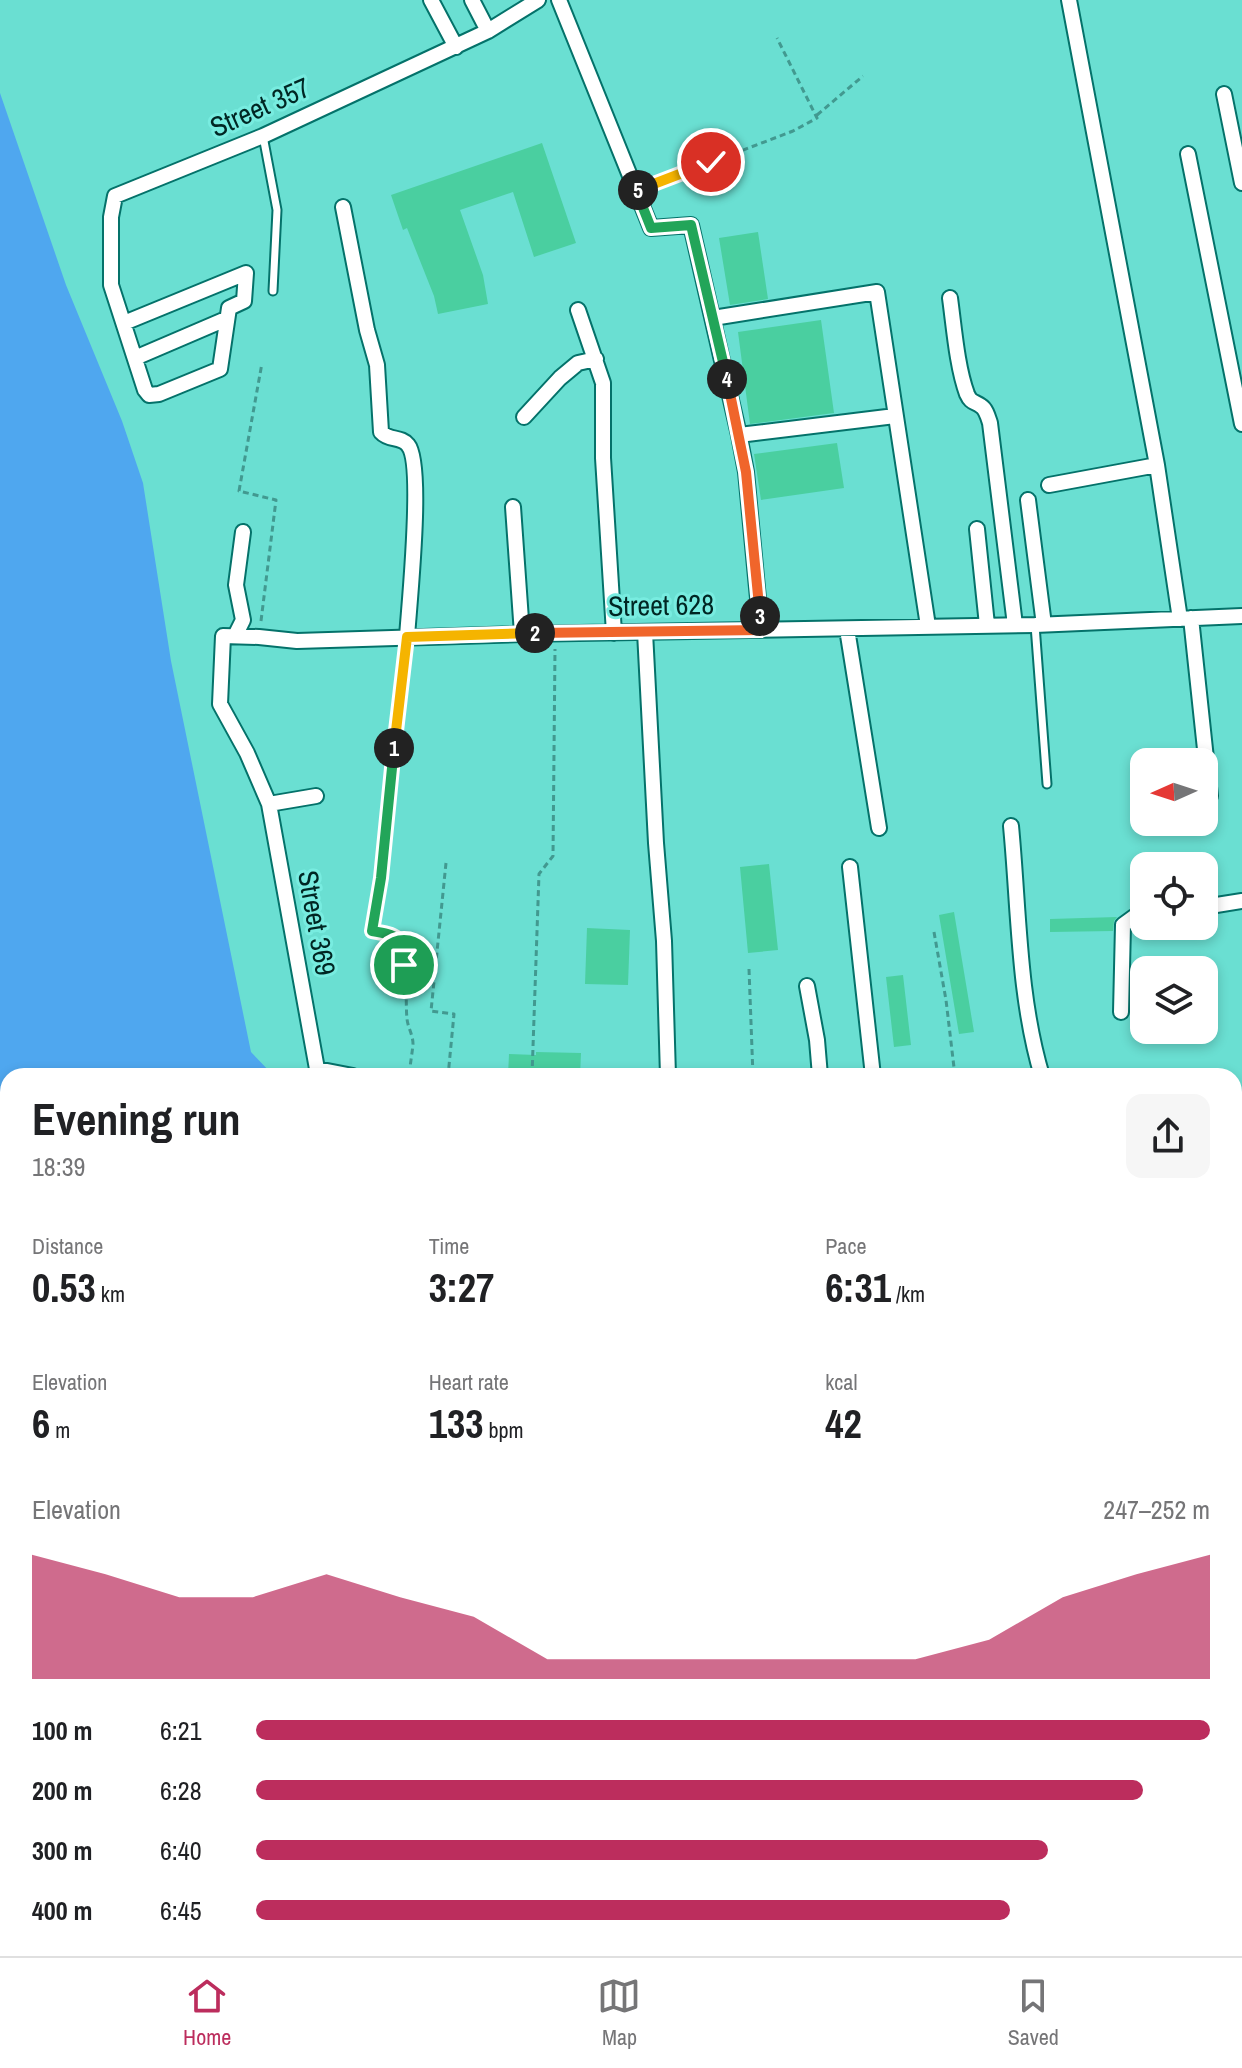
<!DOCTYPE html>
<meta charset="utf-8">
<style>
:root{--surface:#fff;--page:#f6f6f6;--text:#202124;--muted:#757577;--line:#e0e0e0;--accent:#bc2d5d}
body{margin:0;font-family:"Archivo Narrow",sans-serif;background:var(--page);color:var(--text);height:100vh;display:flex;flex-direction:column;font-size:30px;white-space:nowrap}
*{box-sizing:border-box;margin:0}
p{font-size:26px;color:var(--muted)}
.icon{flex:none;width:44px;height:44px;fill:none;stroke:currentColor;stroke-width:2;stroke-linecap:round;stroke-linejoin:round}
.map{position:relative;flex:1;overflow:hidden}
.sheet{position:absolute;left:0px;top:1068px;width:1242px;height:888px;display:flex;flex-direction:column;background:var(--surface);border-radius:24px 24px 0 0;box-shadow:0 4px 12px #0003}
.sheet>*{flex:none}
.needle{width:52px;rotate:267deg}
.fabs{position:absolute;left:1130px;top:748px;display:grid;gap:16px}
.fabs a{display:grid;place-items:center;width:88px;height:88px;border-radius:16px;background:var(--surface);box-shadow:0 4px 12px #0003;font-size:40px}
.pin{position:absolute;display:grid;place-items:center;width:68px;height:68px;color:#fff;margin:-34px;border:4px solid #fff;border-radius:50%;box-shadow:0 2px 8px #0007}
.km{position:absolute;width:40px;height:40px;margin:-20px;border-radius:50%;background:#222;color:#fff;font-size:22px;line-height:40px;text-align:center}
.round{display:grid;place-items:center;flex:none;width:84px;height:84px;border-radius:16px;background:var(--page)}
.headline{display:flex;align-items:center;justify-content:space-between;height:136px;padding:0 32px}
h1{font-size:44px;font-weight:700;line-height:60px}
.metrics{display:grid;grid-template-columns:repeat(3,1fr);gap:12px;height:136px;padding:8px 32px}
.metrics div{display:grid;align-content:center}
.metrics b{font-size:40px;font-weight:700}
.metrics small{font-size:22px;font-weight:400}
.metrics p{font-size:22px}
.chart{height:224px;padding:16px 32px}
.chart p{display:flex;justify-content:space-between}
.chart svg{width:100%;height:144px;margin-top:8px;fill:var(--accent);opacity:.7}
ul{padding:0 32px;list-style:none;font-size:26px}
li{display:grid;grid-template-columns:128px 96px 1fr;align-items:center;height:60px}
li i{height:20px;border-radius:10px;background:var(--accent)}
.dock{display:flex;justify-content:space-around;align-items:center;height:112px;border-top:2px solid var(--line);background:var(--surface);font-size:22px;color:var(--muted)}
.dock a{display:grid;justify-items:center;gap:4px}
.dock .current{color:var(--accent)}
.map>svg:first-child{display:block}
.green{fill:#df9032}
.water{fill:#4fa7ef}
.building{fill:#4acfa0}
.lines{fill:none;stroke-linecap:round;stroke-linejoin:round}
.service-casing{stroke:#04726a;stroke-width:11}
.pedestrian-casing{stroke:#04726a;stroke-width:14}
.minor-casing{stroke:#04726a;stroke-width:18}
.path{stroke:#429990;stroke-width:3;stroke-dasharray:6 4;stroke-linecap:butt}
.service{stroke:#fff;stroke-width:7}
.pedestrian{stroke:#fff;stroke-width:10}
.minor{stroke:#fff;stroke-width:14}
.split-1-casing{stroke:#fff;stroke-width:16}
.split-2-casing{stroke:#fff;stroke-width:16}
.split-3-casing{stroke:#fff;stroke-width:16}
.split-4-casing{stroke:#fff;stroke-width:16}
.split-5-casing{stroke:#fff;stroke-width:16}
.split-6-casing{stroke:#fff;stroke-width:16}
.split-1{stroke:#22a559;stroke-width:10}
.split-2{stroke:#f5b400;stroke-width:10}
.split-3{stroke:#f0652b;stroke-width:10}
.split-4{stroke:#f0652b;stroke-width:10}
.split-5{stroke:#22a559;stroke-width:10}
.split-6{stroke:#f5b400;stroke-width:10}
.labels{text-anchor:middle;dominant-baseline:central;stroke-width:6;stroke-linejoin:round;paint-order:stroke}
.street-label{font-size:28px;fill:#002623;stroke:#78ece0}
</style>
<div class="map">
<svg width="1242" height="1956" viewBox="0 0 1242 1956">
<rect width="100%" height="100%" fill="#6adfd2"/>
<path class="green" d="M0,1566L8,1572V1677L0,1671Z
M0,1715L8,1722V1791L0,1799Z
M80,1948H444L460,1956H79Z"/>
<path class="water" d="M0,93L66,285L122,421L143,483L171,661L251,1052L274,1076H8V1572L0,1566Z
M1234,1745L1242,1746V1956H460L444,1948H1234Z"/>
<path class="building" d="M542,143L576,243L534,257L513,192L460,210L483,275L488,304L438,314L434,296L407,228L403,230L391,195Z
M758,232L768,299L730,305L719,238Z
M821,320L834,413L750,424L738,332Z
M837,443L844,488L761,500L754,454Z
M769,864L778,950L748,953L740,867Z
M954,912L974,1032L959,1034L939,915Z
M1117,917L1114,921L1113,931L1050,932V919Z
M587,928L630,930L628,985L585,984Z
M903,975L911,1045L894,1047L886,977Z
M536,1052L581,1053L580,1076H508L509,1054L536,1055Z"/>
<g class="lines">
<defs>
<path id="service" d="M263,136L277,210L273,291
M1035,625L1047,784
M1234,1545L1242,1546
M0,1696L8,1702"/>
<path id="pedestrian" d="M0,1671L8,1677"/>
<path id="minor" d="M431,0L456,47
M472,0L488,31
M559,0L651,228L691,225L739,435L746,472L761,630
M1069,0L1157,465L1180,619
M1224,94L1242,183
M1188,154L1242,424
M343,207L367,330L377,365L381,432C389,441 401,436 408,445C424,464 409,605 407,637
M950,298C954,327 957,367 967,394C971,403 974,401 981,406C986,409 988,417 990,423L1015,625
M578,310L603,383V458L614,633
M713,318L877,292L928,626
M124,323L246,273L244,301L229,308L220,369L159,394L149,395L145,390L111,285V217L115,196L263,136L488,31L538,0
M135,358L226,319
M524,417L560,378L578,363L596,359
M739,435L895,416
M1049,485L1157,465
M1028,500L1044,625
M513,507L522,634
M977,529L987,625
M1191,618L1210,796
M847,629L879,828
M645,632L656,843L664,941L668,1076
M235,636L243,620L236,585L243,532
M269,804L316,796
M1011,826C1019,909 1018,996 1042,1076
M850,867L873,1076
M1204,907L1242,901
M807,986L817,1040L820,1076
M1121,1012L1123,925L1134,917L1144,915
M353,1076L317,1069L269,804L247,753L220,704L223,636L259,637L297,641L522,634L1035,625L1242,616
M1234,1171H1242
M61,1956L63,1948"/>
</defs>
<use href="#service" class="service-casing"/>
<use href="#pedestrian" class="pedestrian-casing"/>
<use href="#minor" class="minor-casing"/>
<path class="path" d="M817,115L863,76
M649,186L793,131L817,118L777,38
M261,621L276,500L239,491L262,363
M405,653L381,878L372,931C379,932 392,932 397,937C409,950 405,1002 407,1019C408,1028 413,1035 413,1044C412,1055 410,1065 409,1076
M446,863L431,1011L454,1014L448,1076
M934,932L946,1000L955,1076
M749,969L753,1076
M532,1076L539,874L553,856L555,649
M1234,1420L1242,1419
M1234,1615L1242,1597"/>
<use href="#service" class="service"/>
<use href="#pedestrian" class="pedestrian"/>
<use href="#minor" class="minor"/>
</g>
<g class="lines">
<defs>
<path id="split-1" d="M394,748L381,878L372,931C402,936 399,936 404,965"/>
<path id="split-2" d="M394,748L407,637L535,633"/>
<path id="split-3" d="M535,633L761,630L760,616"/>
<path id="split-4" d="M727,379L746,472L760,616"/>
<path id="split-5" d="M638,190H636L651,228L691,225L727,379"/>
<path id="split-6" d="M638,190L711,162"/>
</defs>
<use href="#split-1" class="split-1-casing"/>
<use href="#split-2" class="split-2-casing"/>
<use href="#split-3" class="split-3-casing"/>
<use href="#split-4" class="split-4-casing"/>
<use href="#split-5" class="split-5-casing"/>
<use href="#split-6" class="split-6-casing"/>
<use href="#split-1" class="split-1"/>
<use href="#split-2" class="split-2"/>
<use href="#split-3" class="split-3"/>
<use href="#split-4" class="split-4"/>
<use href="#split-5" class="split-5"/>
<use href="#split-6" class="split-6"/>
</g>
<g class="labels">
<g class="street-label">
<text transform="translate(260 107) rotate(-24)">Street 357</text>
<text transform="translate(661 605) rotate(-1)">Street 628</text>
<text transform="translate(317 923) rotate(80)">Street 369</text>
</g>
</g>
</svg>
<div class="fabs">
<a><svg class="needle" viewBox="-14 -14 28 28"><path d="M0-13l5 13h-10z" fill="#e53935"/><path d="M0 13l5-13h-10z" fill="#757577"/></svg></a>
<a><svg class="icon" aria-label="locate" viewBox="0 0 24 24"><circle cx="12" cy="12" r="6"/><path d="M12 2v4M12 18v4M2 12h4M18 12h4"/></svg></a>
<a><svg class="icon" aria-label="layers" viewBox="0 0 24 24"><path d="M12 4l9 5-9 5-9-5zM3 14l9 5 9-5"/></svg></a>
</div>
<div class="pin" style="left:404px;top:965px;background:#1e9e55"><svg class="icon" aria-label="arrive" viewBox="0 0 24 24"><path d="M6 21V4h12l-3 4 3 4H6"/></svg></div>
<div class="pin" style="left:711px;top:162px;background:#d93025"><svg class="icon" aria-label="check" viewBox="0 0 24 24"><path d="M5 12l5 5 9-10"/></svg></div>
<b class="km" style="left:394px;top:748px">1</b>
<b class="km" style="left:535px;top:633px">2</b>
<b class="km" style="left:760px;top:616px">3</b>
<b class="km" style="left:727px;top:379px">4</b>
<b class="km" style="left:638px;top:190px">5</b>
<section class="sheet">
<div class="headline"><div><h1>Evening run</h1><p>18:39</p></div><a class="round"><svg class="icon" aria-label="share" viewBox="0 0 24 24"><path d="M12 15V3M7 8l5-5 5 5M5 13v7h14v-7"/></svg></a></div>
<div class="metrics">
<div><p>Distance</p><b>0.53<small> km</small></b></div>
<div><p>Time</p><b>3:27</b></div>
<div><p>Pace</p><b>6:31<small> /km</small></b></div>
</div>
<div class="metrics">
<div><p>Elevation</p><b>6<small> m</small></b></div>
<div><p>Heart rate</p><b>133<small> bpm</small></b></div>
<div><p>kcal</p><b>42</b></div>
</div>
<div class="chart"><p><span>Elevation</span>247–252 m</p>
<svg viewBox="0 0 160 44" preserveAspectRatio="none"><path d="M0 44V6L10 12L20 19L30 19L40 12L50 19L60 25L70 38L80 38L90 38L100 38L110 38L120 38L130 32L140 19L150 12L160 6V44z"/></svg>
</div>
<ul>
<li><b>100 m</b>6:21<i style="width:100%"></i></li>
<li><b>200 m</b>6:28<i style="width:93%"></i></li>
<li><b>300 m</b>6:40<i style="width:83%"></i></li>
<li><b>400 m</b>6:45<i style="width:79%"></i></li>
</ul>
</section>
</div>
<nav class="dock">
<a class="current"><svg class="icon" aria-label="home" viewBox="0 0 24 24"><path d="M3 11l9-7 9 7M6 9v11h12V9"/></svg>Home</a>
<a><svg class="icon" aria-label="map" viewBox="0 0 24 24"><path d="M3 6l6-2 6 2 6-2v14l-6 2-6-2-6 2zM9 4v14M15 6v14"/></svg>Map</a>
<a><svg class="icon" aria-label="saved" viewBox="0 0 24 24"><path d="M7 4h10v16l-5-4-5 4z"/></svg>Saved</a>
</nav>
